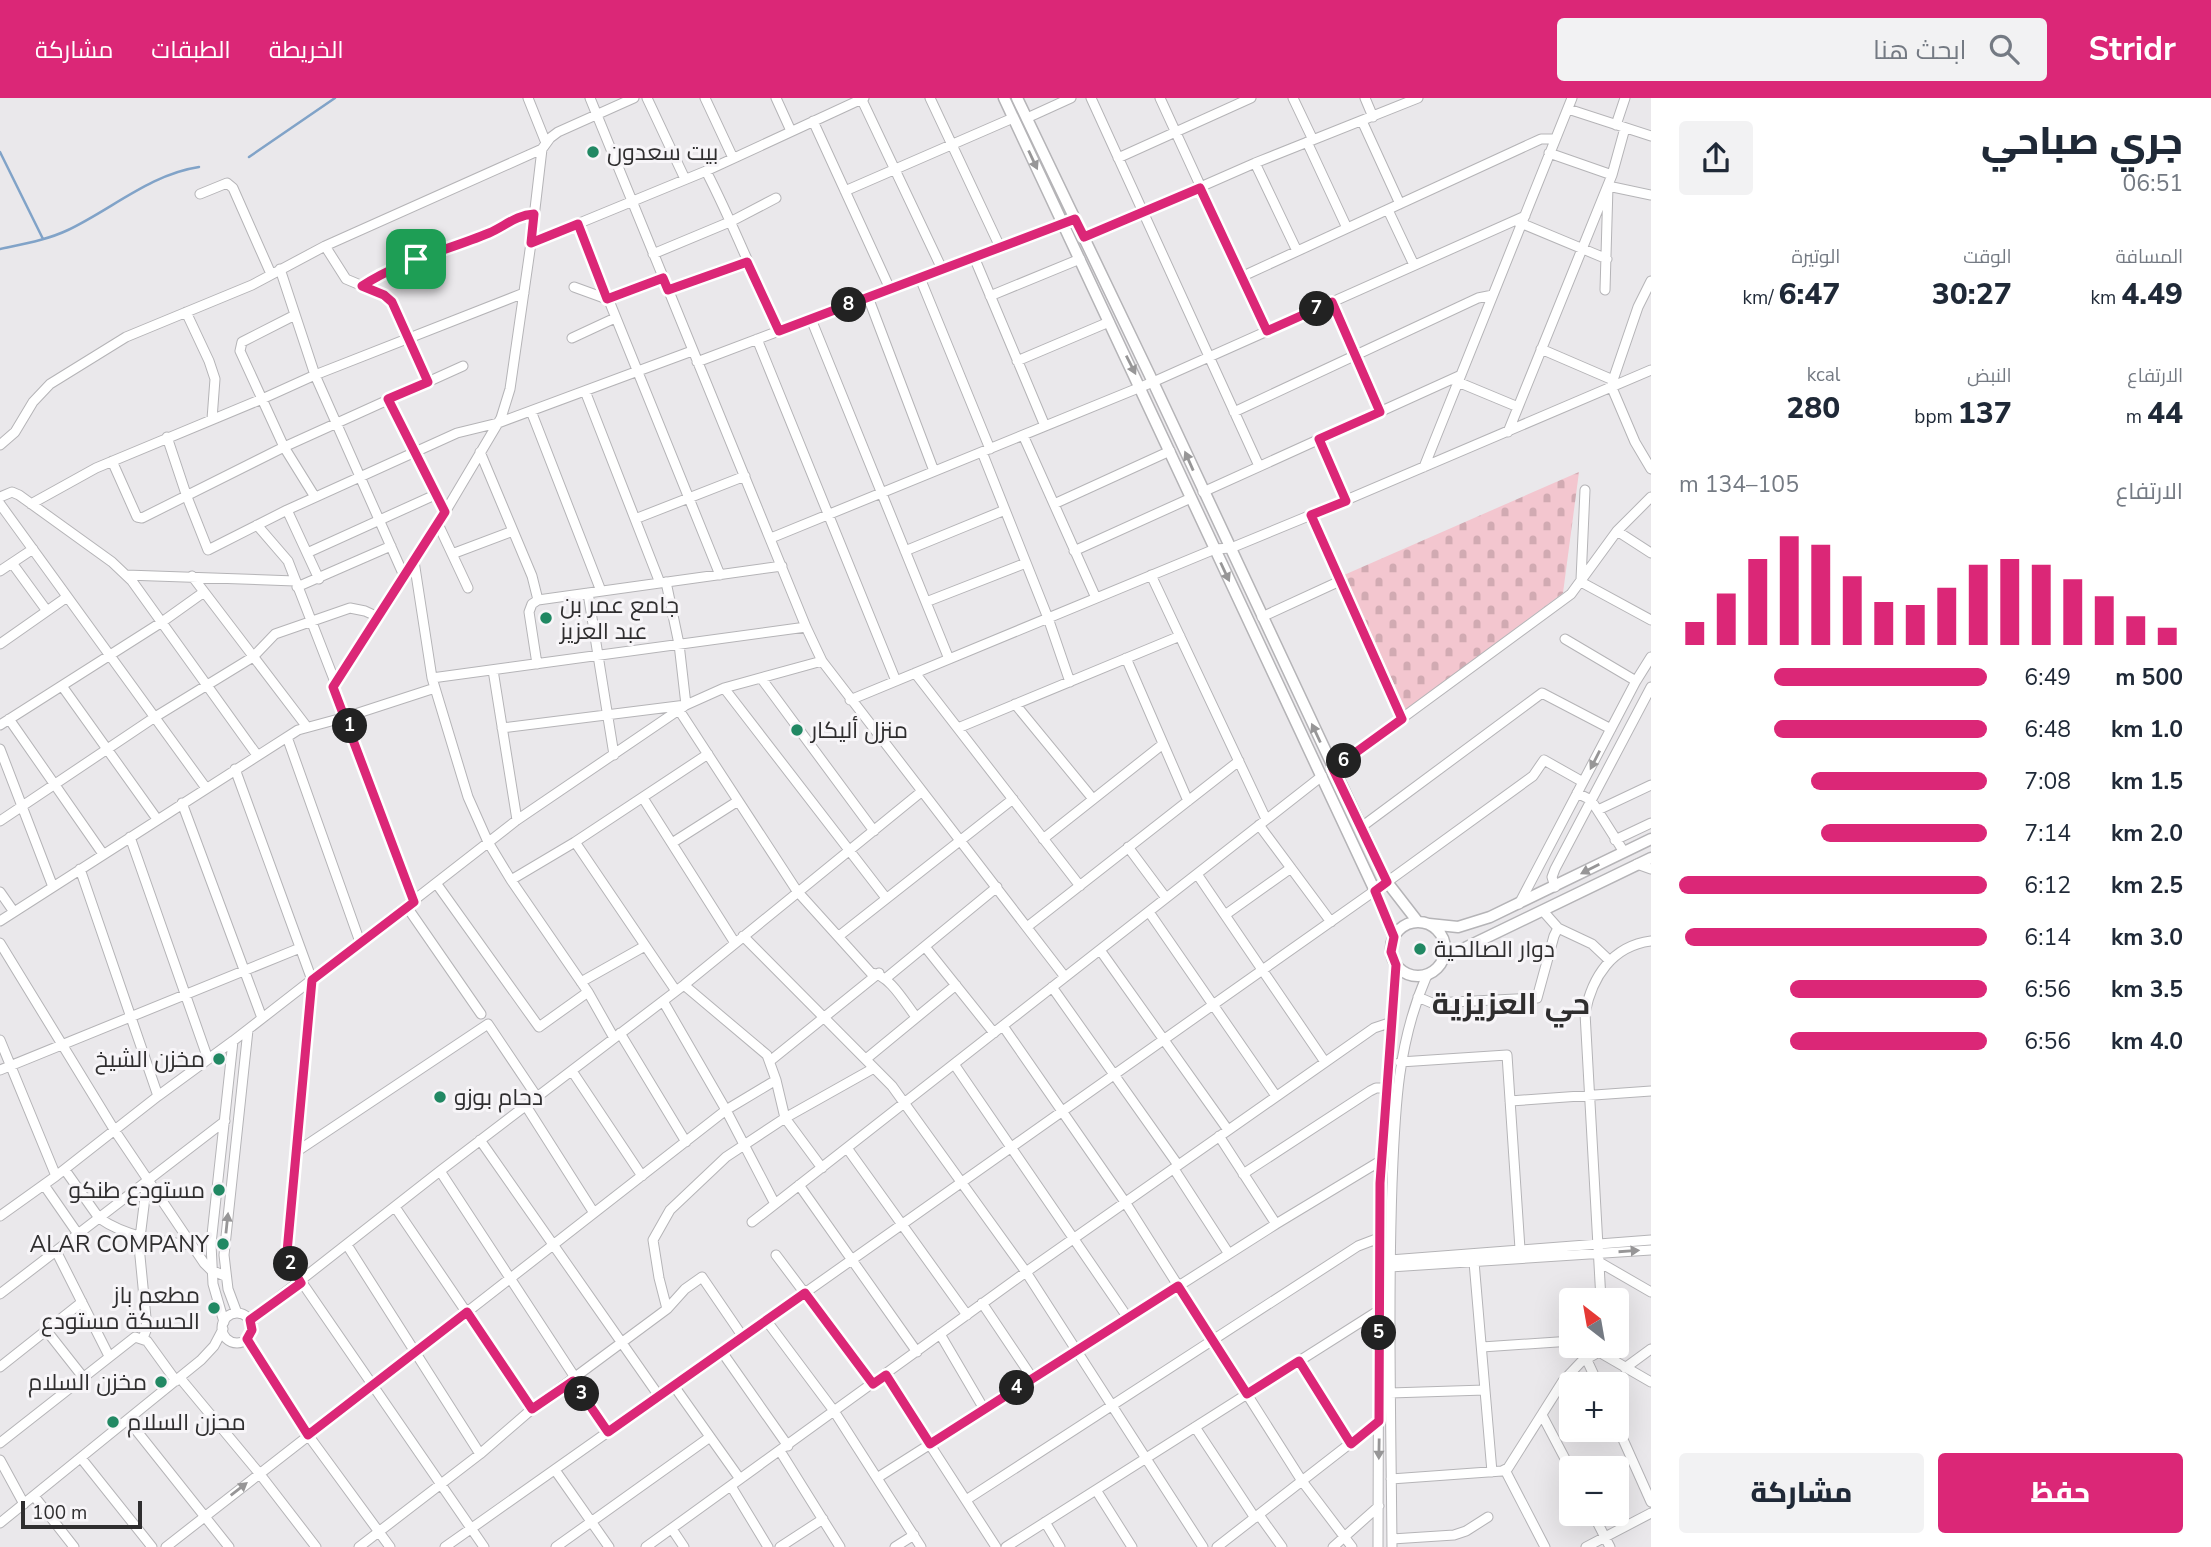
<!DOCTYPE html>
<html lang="ar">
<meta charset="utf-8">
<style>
:root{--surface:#fff;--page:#f2f2f3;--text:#1f2937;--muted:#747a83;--accent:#db2777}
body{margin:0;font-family:"Nunito Sans",Cairo,sans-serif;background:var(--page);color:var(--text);direction:rtl;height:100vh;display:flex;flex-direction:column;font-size:26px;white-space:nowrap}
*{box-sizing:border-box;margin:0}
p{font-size:23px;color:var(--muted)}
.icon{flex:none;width:38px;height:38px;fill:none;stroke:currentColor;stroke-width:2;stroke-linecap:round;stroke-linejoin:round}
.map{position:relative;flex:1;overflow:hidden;direction:ltr}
.sheet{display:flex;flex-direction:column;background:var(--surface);width:560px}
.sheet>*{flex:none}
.needle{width:46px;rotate:329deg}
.tools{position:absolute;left:1559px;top:1190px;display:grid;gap:14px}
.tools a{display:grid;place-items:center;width:70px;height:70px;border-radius:7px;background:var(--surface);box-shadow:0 7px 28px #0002;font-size:35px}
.scale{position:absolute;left:21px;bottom:18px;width:121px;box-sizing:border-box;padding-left:7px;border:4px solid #2f2e2f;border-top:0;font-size:19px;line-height:24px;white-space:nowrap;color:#2f2e2f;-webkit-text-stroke:5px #f7f5f8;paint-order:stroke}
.pin{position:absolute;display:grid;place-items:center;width:60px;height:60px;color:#fff;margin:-30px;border-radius:14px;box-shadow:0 4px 10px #0006}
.km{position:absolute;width:35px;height:35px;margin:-18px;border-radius:50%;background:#222;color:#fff;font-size:19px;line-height:35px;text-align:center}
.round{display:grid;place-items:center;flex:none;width:74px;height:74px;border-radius:7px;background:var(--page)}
.overview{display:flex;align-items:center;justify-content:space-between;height:119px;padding:0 28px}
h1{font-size:38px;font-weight:800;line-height:52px}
.metrics{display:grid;grid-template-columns:repeat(3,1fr);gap:10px;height:119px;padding:7px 28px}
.metrics div{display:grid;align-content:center}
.metrics b{font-size:30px;font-weight:800}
.metrics small{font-size:19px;font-weight:400}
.metrics p{font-size:19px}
.chart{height:196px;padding:14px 28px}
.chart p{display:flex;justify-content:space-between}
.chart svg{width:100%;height:126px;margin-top:7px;stroke:var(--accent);stroke-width:6}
.action{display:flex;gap:14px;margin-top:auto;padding:14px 28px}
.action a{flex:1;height:80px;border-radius:7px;background:var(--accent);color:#fff;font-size:28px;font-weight:800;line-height:80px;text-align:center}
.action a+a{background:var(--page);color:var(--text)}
ul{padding:0 28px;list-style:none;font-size:23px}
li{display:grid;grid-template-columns:112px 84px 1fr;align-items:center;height:52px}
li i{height:18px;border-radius:9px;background:var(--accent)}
header{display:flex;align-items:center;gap:42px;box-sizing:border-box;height:98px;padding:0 35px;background:var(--accent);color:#fff}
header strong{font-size:33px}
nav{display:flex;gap:38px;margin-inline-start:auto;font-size:24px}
.search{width:490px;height:63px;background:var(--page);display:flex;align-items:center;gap:18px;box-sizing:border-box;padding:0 24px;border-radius:7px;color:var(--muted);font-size:26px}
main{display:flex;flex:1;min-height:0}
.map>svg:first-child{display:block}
.cemetery{fill:url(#cemetery-stones)}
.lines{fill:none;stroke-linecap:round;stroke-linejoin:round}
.stream{stroke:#81a3c8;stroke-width:2.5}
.minor-casing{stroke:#b5b4b7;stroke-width:11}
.major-casing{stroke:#b5b4b7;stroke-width:13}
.minor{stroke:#fff;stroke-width:9}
.major{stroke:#fff;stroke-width:10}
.oneway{fill:#979697}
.route-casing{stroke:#fff;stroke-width:14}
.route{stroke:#db2777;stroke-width:9}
.poi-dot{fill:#218863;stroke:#f7f5f8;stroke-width:2.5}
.labels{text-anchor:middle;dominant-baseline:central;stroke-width:6;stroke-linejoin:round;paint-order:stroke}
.poi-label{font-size:23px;fill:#2f2e2f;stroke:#f7f5f8;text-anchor:start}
.district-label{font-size:30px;font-weight:bold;fill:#2f2e2f;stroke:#f7f5f8}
</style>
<header>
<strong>Stridr</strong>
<div class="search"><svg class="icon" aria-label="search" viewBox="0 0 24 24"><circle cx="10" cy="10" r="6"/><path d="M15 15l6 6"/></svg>ابحث هنا</div>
<nav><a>الخريطة</a><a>الطبقات</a><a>مشاركة</a></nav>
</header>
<main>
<section class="sheet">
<div class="overview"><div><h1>جري صباحي</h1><p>06:51</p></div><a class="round"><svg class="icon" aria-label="share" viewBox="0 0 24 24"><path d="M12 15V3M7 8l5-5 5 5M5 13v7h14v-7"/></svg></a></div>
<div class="metrics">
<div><p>المسافة</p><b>4.49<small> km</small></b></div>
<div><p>الوقت</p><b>30:27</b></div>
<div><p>الوتيرة</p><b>6:47<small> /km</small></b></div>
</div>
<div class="metrics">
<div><p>الارتفاع</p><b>44<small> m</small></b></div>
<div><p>النبض</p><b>137<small> bpm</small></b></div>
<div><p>kcal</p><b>280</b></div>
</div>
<div class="chart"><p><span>الارتفاع</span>105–134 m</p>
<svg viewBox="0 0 160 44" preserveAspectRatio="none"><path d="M5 44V36M15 44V26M25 44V14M35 44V6M45 44V9M55 44V20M65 44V29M75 44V30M85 44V24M95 44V16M105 44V14M115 44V16M125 44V21M135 44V27M145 44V34M155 44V38"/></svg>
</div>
<ul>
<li><b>500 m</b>6:49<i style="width:69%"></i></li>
<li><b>1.0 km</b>6:48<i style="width:69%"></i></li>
<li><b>1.5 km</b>7:08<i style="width:57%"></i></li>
<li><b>2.0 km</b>7:14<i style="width:54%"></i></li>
<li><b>2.5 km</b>6:12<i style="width:100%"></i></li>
<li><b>3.0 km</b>6:14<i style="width:98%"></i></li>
<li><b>3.5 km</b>6:56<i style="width:64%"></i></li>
<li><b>4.0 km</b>6:56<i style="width:64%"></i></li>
</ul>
<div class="action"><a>حفظ</a><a>مشاركة</a></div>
</section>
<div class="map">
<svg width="1651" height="1449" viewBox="0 0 1651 1449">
<defs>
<pattern id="cemetery-stones" width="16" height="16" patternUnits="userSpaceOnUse" patternTransform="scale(1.75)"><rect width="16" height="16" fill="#f3c6cf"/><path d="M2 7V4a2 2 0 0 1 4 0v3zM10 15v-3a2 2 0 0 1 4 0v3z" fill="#d1aab2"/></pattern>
</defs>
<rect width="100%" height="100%" fill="#eae8eb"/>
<path class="cemetery" d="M1579,374L1563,495L1406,612L1344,477Z"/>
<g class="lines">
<path class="stream" d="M0,54L43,141
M249,59L335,0
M0,151C23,146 47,142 68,132C112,111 151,76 199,69"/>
<defs>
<path id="minor" d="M528,0L546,45
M590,0L806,529L822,563L1065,879
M647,0L685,81
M705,0L733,60
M776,0L791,33
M861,0L942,171
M930,0L1000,149
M1091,0L1259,368
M1160,0L1267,233
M1293,0L1313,42
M1365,0L1373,19
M1568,11L1651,38
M1027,20L1071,0
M813,23L890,191
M1362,23L1400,106
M1616,27L1625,0
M1307,44L1347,130
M1549,55L1612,77
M1118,60L1251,0
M1255,65L1297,153
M706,73C733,125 754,180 779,233
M845,93L1013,20
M200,96L227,85L233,90L271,176
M1388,112L1414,167
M1518,124L1607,161
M578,126L720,477
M1084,140L1255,65L1418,0
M531,145L706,73L864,0
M325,148L346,181L384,197L392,204L428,284
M653,156L732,123L776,100
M974,159L1045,328
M280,171L315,277L404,478
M1241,179L1541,41H1555
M920,180L990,351
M1651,183L1638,209L1613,282L1612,290L1635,344L1651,371
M362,188C401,162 446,153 489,135C505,128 516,117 534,116
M574,189L607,201L663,180
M668,192L747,164
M1605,192L1608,88L1651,97
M990,198L1080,161
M868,199L934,373
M1332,204L1380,314
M186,214L209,263L215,281L212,321
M295,217L242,244L240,253L284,349L315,399
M811,221L949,561
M572,240L615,220
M757,241L896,583
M1541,251L1613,282
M1017,263L1109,224
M697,264L1069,123
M1453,282L1518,309
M585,293L660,485
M388,301L445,414
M531,313L601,493
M1234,314L1478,200L1493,197
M1508,334L1612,77L1625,30
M1023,337L1096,500
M167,339L187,399L208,452L287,412L457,335L498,325L692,253
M1319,341L1346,403
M0,347L15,334L33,304L50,286L126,239L252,187L325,148L542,51
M480,354L532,478L538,502
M982,354L1048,520L1070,584
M112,363L137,419L142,420L284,349L463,268
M1424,369L1572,0
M1203,394L1461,277
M0,399L12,394L19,397L112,464L132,483L257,657
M0,406L206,690
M31,406L96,370L262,301L315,277L524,195
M1054,406L1170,353
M287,412L319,481
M1311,417L1402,621
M635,421L745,378
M438,426L468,490
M257,427L288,463L335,584
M1617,433L1651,455
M771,440L1153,284L1525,118
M905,453L1005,412
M1074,453L1191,400
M307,455L437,396
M452,456L513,433
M414,463L432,580L468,699L488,744L511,782L588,894L614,940
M12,465L47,513
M0,473L33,451
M126,477L295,483
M1151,477L1266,721
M192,478L307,629
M1581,482L1585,392
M1581,484L1651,522
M297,489L391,448
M588,495L614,657
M926,504L1026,465
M1262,519L1340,483
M1565,541L1636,583
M0,546L67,499
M1126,560L1188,703
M537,566L529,514L532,506L538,502L782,468
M493,572L517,722
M915,575L1080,788
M432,580L806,529
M761,580L874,733
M62,588L157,721
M724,590L886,800
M850,602L1215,451L1231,450L1311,417L1651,272
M1015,606L1093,701
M677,609L797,793L871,875C889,876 905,905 916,919
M9,621L103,756
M0,627L162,524L204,494
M502,630L686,607L679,546L666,484
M958,630L1180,538
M287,639L360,844
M0,651L53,789
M235,671L312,882L287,1154L292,1170L484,1449
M1333,671L1571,496L1617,433L1651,399
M1577,695L1591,702L1624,754
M643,700L735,845
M182,705L262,920
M1598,712L1651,687
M0,723L155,619L253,559L275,536L350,510L365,513L378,519
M1259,727L1331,824
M1360,730L1542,595L1611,631
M130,739L208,961
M1043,741L1163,646
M1615,742L1651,725
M575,744L676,893
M672,745L738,703
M1128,749L1166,800
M1637,766L1651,771
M80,771L158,998
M1197,776L1325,964
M511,782L575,744L708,656
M436,785L539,929L588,894
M1555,789L1552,779L1555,771L1651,589
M0,794L14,814
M414,804L333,589L438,426L501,320L510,291L531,145L542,51L550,40L558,34L634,0
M1519,806L1636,583L1651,559
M407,809L481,916
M1543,813L1558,830L1592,846L1610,863
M1149,814L1276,998
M1225,817L1291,770
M0,823L298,632L346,619L435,590
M1027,829L1239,663
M743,838L892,988L1026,1174L1203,1449
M839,838L1013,701
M0,845L115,1033L204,1165L211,1172L225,1178
M926,850L994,935
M1100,852L1228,1032
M885,881L997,789
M581,884L645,848
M684,887L767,957L776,982L785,1020L822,1070
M1052,889L1178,1067
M1418,899L1432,905L1537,900L1554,838L1558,830
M663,903L726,1012L775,1106
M1003,928L1125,1104L1302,1383L1352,1449
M620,935L686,1044
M0,942L56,1078
M866,961L956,887
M770,963L879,875
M1400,964L1507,957L1520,1151
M954,966L1128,1220
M0,972L300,850
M572,973L642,1078
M1510,1003L1651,993
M526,1008L594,1115
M1219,1038L1276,1126
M480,1042L659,1298
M847,1050L967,1217
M296,1054L488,926L537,999
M1174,1071L1229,1156
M65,1072L99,1120C126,1139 159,1143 191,1147
M440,1073L576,1281
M1243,1076L1370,993L1376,990H1385
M44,1087L78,1136
M799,1087L917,1254
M395,1109L532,1311
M0,1118L56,1078L158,998L233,943L517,722L686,607L724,590L822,563
M752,1124L1322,678
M347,1147L480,1356
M56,1153L109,1258
M776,1157L873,1286
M1390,1162L1651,1142
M1474,1164L1492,1374
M1599,1164L1651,1194
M1390,1169L1651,1152
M0,1196L225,1023
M1601,1202L1585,915C1592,879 1612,848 1651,843
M982,1205L1033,1281
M667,1211L685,1191L702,1179L743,1239
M237,1215L228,1191L224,1157L248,932
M222 1230a15 15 0 1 1 30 0a15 15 0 1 1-30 0Z
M250,1222L440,1073L684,887L921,694
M766,1222L834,1313L921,1449
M224,1224L213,1186L211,1146L233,943
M46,1232L83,1279
M940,1236L984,1311
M143,1240L147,1230L139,1148L147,1083
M247,1241L308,1337L390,1449
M1482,1249L1572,1243
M722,1254L788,1348
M1599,1254L1651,1284
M1586,1260L1598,1286
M1299,1263L1351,1346
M0,1269L82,1204
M1625,1270L1651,1251
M885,1277L996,1449
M180,1280L259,1375L316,1449
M573,1283L608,1334
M674,1288L740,1381
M1390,1295L1485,1292
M1542,1317L1572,1374
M128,1322L229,1449
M1617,1328L1651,1404
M1195,1329L1255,1420
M0,1345L135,1239L147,1243L176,1283
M780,1353L840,1449
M81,1360L152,1449
M0,1362L24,1406
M555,1372L609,1449
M1505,1372L1545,1449
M877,1380L1276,1126L1382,1062
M1391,1381L1502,1373L1508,1370L1563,1283L1581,1264L1599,1254L1602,1248
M731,1388L768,1449
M1096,1392L1132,1449
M34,1398L74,1449
M966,1402L1358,1148L1379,1140
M1593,1416L1610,1449
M1259,1417L1282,1449
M1045,1424L1060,1449
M0,1425L201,1262L214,1248L223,1231
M672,1431L684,1449
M1392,1441L1454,1437L1466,1433L1488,1419
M166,1449L726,1012L776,982
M359,1449L480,1356L532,1311L667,1211L659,1180L653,1142L670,1112L726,1059L785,1020L874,970
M445,1449L1387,784L1533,678L1544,662L1583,684
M556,1449L710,1339
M646,1449L1026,1174L1374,930L1392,924
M780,1449L823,1421
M895,1449L914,1437
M1006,1449L1378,1213
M1217,1449L1379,1323
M1333,1449L1379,1408
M1378,1449L1379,1085L1396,867
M1392,1449C1391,1328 1388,1207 1392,1086C1395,1012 1397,946 1427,877
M1586,1449L1651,1415"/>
<path id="major" d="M1004,0C1128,264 1252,528 1375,793L1394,840
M1017,0L1153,284L1387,784L1418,824
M1391 851a27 27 0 1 1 54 0a27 27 0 1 1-54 0Z
M1429,826L1458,829L1490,819L1651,741
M1444,860L1651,760"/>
</defs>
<use href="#minor" class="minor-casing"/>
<use href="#major" class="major-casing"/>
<use href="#minor" class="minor"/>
<use href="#major" class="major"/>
</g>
<defs><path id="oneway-solid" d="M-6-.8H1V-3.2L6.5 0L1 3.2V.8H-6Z" transform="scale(1.75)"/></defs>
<g class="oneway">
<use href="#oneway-solid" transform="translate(1033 62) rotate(65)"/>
<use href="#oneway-solid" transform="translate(1131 267) rotate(63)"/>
<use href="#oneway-solid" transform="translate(1189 363) rotate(-114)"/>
<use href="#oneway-solid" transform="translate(1225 474) rotate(65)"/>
<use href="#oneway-solid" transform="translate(1316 635) rotate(-115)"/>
<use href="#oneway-solid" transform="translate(1595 662) rotate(117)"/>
<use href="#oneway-solid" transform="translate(1590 771) rotate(153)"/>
<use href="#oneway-solid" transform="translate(227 1125) rotate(-84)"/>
<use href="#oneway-solid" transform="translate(1629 1153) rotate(-4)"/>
<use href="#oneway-solid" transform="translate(1379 1351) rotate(91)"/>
<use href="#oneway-solid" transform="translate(239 1391) rotate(-38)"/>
</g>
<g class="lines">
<defs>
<path id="route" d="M1200,90L1267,233L1332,204L1380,314L1319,341L1346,403L1311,417L1402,621L1333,671L1387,784L1375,793L1394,839L1391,854L1396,867L1380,1085L1379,1323L1351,1346L1299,1263L1247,1296L1178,1188L930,1346L886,1277L873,1286L805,1195L608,1334L573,1283L532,1311L467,1214L308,1337L247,1241L252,1232L250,1222L301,1185L292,1170L287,1154L312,882L414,804L333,589L445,414L388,301L428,284L392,204L384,197L362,188C401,162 446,153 489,135C505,128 516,117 534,116L531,145L578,126L607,201L663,180L668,192L747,164L779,233L1075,121L1084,139Z"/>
</defs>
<use href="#route" class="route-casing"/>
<use href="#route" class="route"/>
</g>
<g class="poi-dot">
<circle cx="593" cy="54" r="7"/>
<circle cx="546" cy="520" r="7"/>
<circle cx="797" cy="632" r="7"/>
<circle cx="1420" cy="851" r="7"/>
<circle cx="219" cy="961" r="7"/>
<circle cx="440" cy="999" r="7"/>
<circle cx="219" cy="1092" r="7"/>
<circle cx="223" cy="1146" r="7"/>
<circle cx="214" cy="1210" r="7"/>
<circle cx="161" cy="1284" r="7"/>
<circle cx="113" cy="1324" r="7"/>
</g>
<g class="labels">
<g class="poi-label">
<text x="607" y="54">بيت سعدون</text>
<text x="560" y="507">جامع عمر بن<tspan x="560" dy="26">عبد العزيز</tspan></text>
<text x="811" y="632">منزل أليكار</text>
<text x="1434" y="851">دوار الصالحية</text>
<text x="205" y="961" text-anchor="end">مخزن الشيخ</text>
<text x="454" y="999">دحام بوزو</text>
<text x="205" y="1092" text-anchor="end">مستودع طنكو</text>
<text x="209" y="1146" text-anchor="end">ALAR COMPANY</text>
<text x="200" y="1197" text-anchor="end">مطعم باز<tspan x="200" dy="26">الحسكة مستودع</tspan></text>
<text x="147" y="1284" text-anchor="end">مخزن السلام</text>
<text x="127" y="1324">محزن السلام</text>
</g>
<g class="district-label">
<text x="1511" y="906">حي العزيزية</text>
</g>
</g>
</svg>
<div class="tools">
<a><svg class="needle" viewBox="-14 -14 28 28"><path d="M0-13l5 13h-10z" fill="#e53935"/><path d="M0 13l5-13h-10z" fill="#747a83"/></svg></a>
<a>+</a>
<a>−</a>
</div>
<div class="scale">100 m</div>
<div class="pin" style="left:416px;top:161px;background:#1e9e55"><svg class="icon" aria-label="arrive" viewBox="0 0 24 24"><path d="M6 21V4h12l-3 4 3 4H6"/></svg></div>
<b class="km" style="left:350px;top:628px">1</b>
<b class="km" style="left:291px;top:1166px">2</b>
<b class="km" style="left:582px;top:1296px">3</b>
<b class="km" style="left:1017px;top:1290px">4</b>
<b class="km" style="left:1379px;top:1235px">5</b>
<b class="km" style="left:1344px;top:663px">6</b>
<b class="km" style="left:1317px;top:211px">7</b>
<b class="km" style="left:849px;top:207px">8</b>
</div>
</main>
